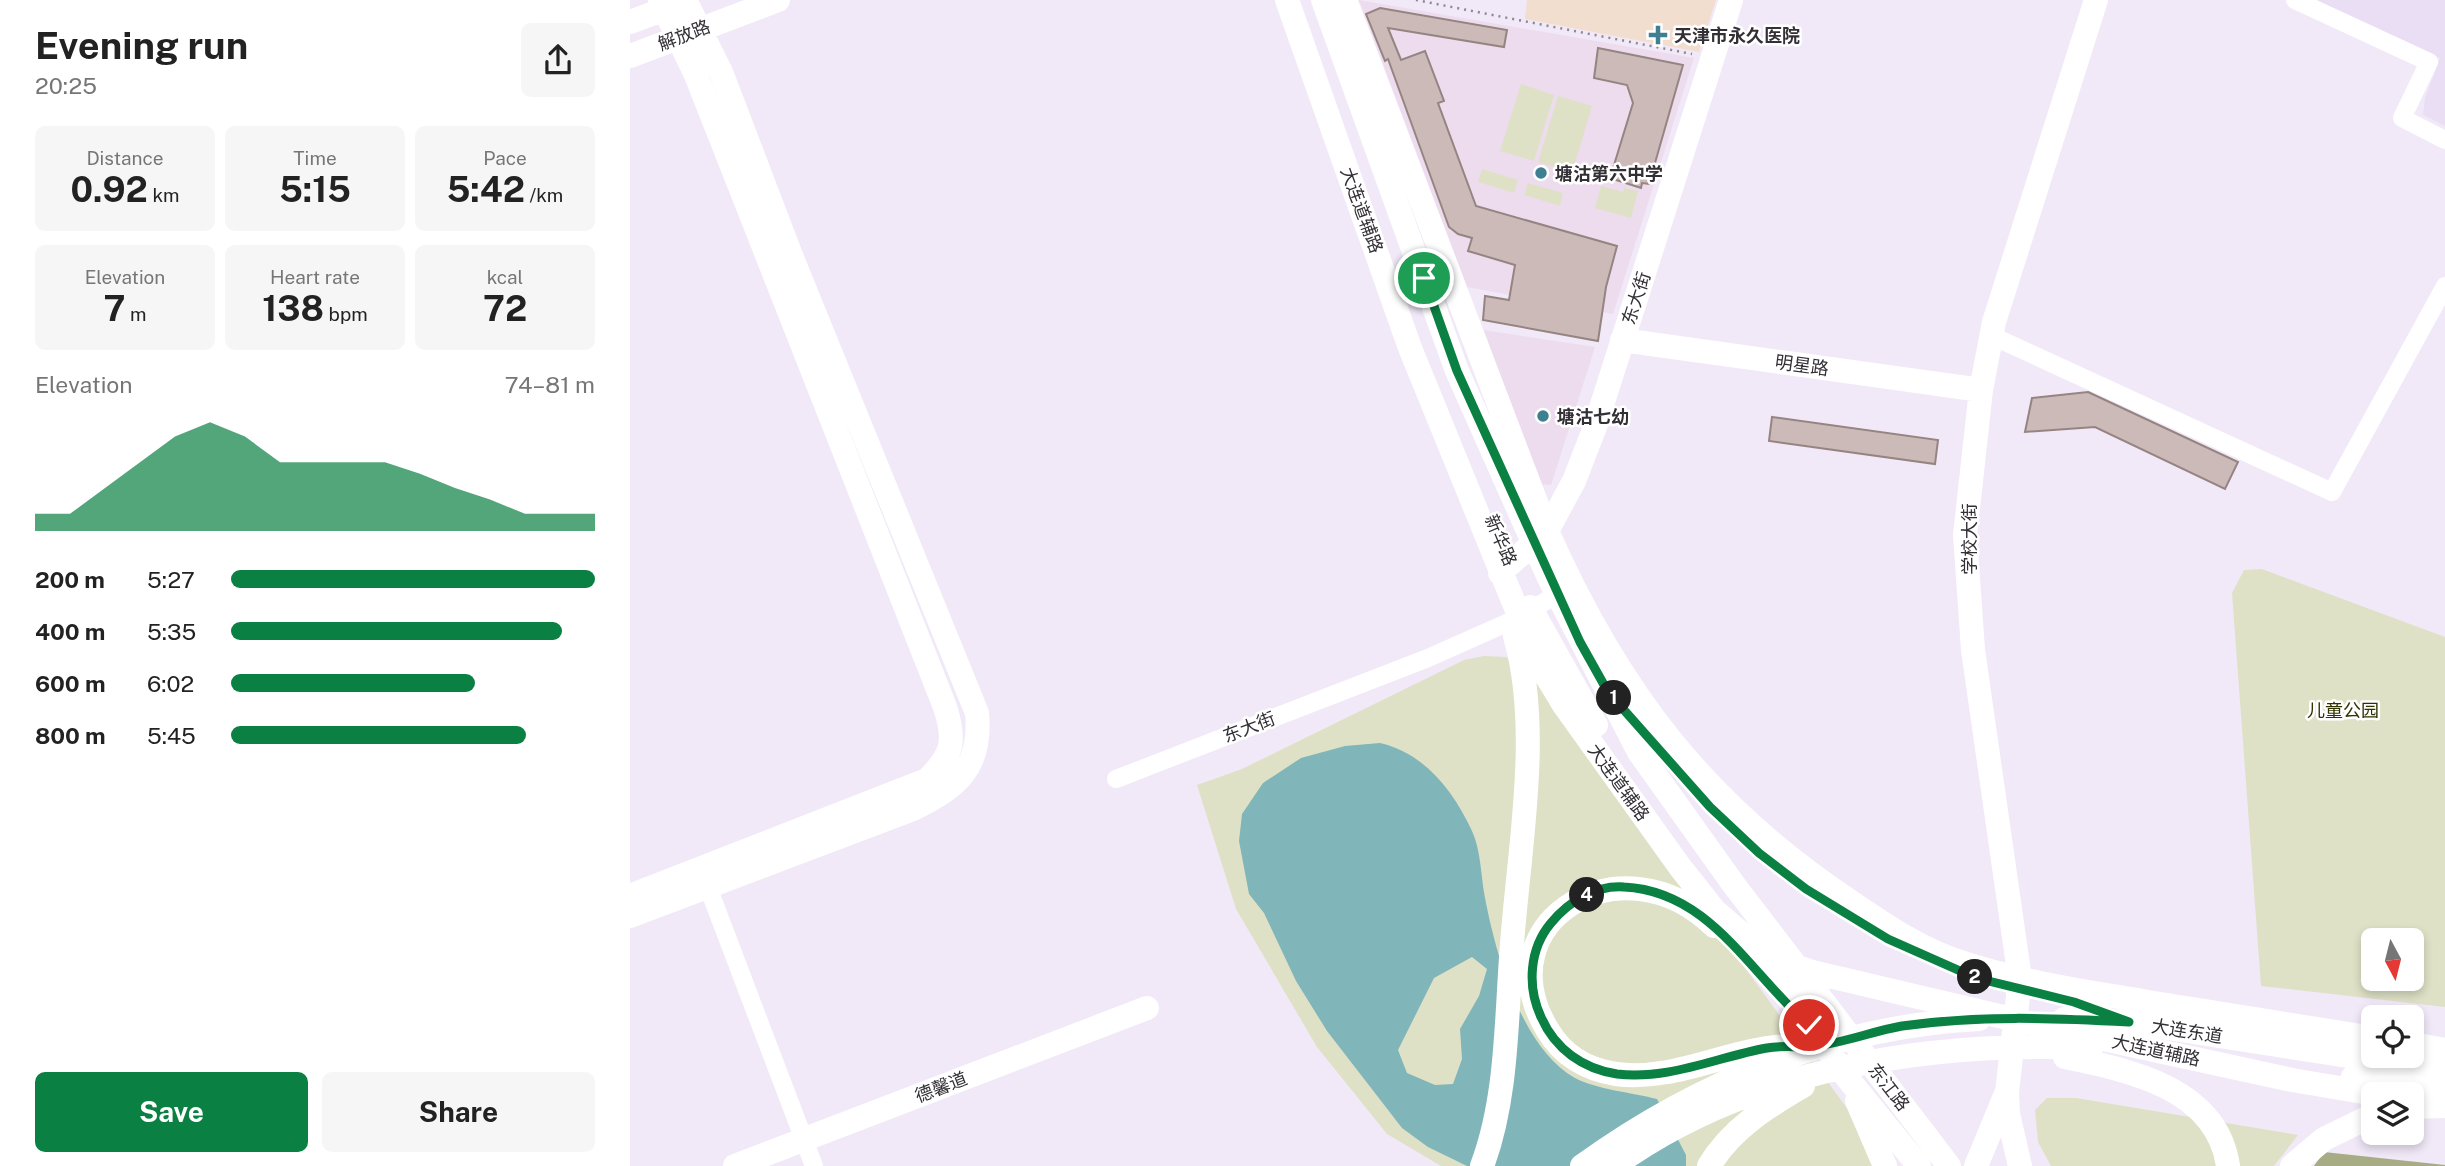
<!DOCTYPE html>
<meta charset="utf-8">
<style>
:root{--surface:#fff;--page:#f6f6f6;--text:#222;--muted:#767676;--accent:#0b8043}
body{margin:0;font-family:"Public Sans","Noto Sans SC",sans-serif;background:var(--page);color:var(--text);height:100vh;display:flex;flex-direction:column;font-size:26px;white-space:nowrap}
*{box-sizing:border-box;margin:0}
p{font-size:23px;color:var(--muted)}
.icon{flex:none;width:38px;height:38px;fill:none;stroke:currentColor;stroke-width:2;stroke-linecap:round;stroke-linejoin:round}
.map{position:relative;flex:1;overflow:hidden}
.drawer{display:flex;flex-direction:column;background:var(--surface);width:630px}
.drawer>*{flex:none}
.needle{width:46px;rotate:173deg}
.controls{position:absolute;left:1731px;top:928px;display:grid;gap:14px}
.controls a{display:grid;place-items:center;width:63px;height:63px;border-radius:10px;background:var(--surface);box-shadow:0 4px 10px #0003;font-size:35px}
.pin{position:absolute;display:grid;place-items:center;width:60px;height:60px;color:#fff;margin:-30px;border:4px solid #fff;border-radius:50%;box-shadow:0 2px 7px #0007}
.km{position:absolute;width:35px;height:35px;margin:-18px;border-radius:50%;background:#222;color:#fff;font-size:19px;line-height:35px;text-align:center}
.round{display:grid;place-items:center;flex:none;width:74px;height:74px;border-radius:10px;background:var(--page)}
.summary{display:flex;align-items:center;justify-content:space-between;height:119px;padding:0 35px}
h1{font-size:38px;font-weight:700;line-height:52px}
.figures{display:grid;grid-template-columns:repeat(3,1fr);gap:10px;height:119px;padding:7px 35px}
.figures div{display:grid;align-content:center;border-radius:10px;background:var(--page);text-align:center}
.figures b{font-size:35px;font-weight:700}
.figures small{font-size:19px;font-weight:400}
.figures p{font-size:19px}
.chart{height:196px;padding:14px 35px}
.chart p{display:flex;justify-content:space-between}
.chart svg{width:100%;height:126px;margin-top:7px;fill:var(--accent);opacity:.7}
.cta{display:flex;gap:14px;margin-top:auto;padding:14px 35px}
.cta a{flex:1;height:80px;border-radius:10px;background:var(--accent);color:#fff;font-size:28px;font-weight:700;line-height:80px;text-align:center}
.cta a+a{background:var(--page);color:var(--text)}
ul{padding:0 35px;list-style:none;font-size:23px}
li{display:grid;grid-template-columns:112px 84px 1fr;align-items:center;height:52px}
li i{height:18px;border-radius:9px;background:var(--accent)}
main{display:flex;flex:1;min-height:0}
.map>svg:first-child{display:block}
.built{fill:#eadef4}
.education{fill:#eddced}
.medical{fill:#f2decf}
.green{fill:#dee1c6;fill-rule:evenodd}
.forest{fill:#a8ac84}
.water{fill:#80b5b9;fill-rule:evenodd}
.building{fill:#ccbab8;stroke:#958482;stroke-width:2}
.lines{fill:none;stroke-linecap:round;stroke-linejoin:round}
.path{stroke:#8c8791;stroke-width:2.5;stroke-dasharray:2 5;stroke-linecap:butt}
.street{stroke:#fff;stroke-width:18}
.secondary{stroke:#fff;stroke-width:24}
.route-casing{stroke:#fff;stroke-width:14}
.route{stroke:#0b8043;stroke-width:9}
.poi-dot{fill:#3e8092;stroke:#fff;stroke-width:2.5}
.labels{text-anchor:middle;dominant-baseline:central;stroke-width:5;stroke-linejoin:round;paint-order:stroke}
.street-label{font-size:18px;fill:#322f35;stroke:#fff}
.poi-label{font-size:18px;font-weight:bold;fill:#322f35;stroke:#fff;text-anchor:start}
.park-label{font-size:18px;fill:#303200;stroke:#fff}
</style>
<main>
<section class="drawer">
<div class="summary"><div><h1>Evening run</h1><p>20:25</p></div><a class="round"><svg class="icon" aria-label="share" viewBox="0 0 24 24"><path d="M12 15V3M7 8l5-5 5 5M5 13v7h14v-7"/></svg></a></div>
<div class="figures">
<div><p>Distance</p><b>0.92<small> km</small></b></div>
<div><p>Time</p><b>5:15</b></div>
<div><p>Pace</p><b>5:42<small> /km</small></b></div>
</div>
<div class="figures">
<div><p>Elevation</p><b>7<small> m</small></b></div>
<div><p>Heart rate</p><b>138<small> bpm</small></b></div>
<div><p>kcal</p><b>72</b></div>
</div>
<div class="chart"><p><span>Elevation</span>74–81 m</p>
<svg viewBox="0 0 160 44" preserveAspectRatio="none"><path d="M0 44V38L10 38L20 29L30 20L40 11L50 6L60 11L70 20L80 20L90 20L100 20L110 24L120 29L130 33L140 38L150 38L160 38V44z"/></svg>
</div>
<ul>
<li><b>200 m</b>5:27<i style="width:100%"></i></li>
<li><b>400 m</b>5:35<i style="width:91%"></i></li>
<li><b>600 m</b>6:02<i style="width:67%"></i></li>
<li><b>800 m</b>5:45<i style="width:81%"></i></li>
</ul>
<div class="cta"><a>Save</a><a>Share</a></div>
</section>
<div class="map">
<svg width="1815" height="1166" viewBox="0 0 1815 1166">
<rect width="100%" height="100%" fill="#f1e9f8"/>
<path class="built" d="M1686,0H1815V126L1793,115L1795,98L1810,58Z"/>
<path class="education" d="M729,0L1064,58L983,314L837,287Z
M854,330L965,347L921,485L906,484Z"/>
<path class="medical" d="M897,0H1086L1069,52L895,19Z"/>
<path class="green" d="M891,84L924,95L904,161L870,151Z
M928,96L962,106L942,173L908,162Z
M852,169L888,180L884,193L848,182Z
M898,183L933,193L930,206L894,195Z
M971,186L993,192L994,188L1008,191L1001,218L965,208Z
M1632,569L1815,637V1007L1631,986L1602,593L1614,570ZM1743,940H1782V978H1743Z
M854,656L876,657L900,672L1259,1166H811L757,1134L687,1047L606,909L567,785L612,769L834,660Z
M1417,1098H1446L1668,1135L1644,1166H1421L1408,1142L1405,1110Z"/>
<path class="forest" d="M1694,1152L1815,1165V1166H1684Z"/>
<path class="water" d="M750,743C794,753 823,790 842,831C851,850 851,878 855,898C866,955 892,1049 945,1078C965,1089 1004,1093 1027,1099L1056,1155V1166H837L798,1147L772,1128L697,1031L666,981L634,913L619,894L609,841L612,814L633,783L671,758L715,746ZM842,957L857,969L849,996L830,1029L832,1059L823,1084L805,1085L777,1073L768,1050L804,978Z"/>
<path class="building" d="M750,8L877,30L874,47L758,28L771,60L795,51L814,101L808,103L846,206L987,246L976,287L968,341L853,320L855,296L879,300L885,265L838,251L842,238L828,234L819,227L758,59L755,61L736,14Z
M968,48L1053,65L1019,184L1012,183L1011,188L980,178L1003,103L997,85L964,78Z
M1458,392L1608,462L1595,489L1465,427L1395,432L1402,398Z
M1142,417L1308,440L1305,464L1139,441Z"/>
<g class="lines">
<path class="path" d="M786,0L1062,54"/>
<path class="street" d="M1665,0L1799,62L1772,118L1815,140
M1360,342L1371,340L1702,492L1815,286
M486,779L798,658L888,618L937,588
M78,887L184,1166"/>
<path class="secondary" d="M657,0L780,348L908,662L934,705L1050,867L1084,910L1140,958L1182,972L1386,1020L1662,1080L1745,1094
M693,0L827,371L919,578L1009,752L1104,885L1319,1166
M715,0L917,531C988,691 1074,804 1221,902C1254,924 1288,948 1327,961C1389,982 1454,991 1518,1002C1593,1014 1668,1026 1743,1038
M0,22L48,4
M0,56L148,0
M992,340L1351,390
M870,573L917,531L944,481L965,427L1101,0
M900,607L966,725
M0,896L297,780C323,755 326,741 315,707L66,75L30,0
M0,916L283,809C328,787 352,767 347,713L162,258L91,72L55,0
M1084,926C992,836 853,922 917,1029C932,1055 957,1070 986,1074C1048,1082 1103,1046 1164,1046
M1129,954L1219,1080L1289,1166
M1434,1019L1499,1022L1815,1071
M1782,1044L1815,1050
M1435,1057C1499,1070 1587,1088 1598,1166
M1723,1077L1815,1089
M1227,1101L1255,1166
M1782,1107L1815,1106
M105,1166L517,1008
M852,1166C878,1097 876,1018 882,944C889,848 912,730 885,636
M952,1166C1068,1082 1205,1026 1349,1019
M984,1166C1119,1068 1298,1041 1461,1048
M1079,1166C1101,1129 1137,1107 1173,1086
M1346,1166L1375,1096
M1390,1166L1378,1114L1377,1092L1390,979L1343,650L1335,535L1351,390L1364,322L1466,0
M1662,1166L1694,1139L1743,1115"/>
</g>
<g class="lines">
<defs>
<path id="route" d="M794,278L827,371L950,642L978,692L1080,807L1129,853L1176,889L1258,939L1346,978L1444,1002L1499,1022C1423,1018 1348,1015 1272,1026C1243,1031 1214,1043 1185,1046C1169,1048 1153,1045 1137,1048C1087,1057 1040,1080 987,1074C953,1069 925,1049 911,1017C897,987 899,949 921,923C939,901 966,885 994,887C1080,891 1120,974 1179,1025"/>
</defs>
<use href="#route" class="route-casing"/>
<use href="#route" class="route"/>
</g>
<g class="poi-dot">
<path d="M1024.5 24.5h7v7h7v7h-7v7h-7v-7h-7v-7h7z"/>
<circle cx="911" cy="173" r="7"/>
<circle cx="913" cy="416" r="7"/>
</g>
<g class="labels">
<g class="street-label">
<text transform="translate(54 35) rotate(-21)">解放路</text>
<text transform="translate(732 210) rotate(70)">大连道辅路</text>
<text transform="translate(1006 298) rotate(-72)">东大街</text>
<text transform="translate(1172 365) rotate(8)">明星路</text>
<text transform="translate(1339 539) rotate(-90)">学校大街</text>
<text transform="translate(871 540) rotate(67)">新华路</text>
<text transform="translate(619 727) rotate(-21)">东大街</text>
<text transform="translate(989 782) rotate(54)">大连道辅路</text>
<text transform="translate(1557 1031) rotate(9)">大连东道</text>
<text transform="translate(1526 1050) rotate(12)">大连道辅路</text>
<text transform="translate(311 1087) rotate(-21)">德馨道</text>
<text transform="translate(1259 1087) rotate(52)">东江路</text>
</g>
<g class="poi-label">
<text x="1044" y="35">天津市永久医院</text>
<text x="925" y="173">塘沽第六中学</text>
<text x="927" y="416">塘沽七幼</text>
</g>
<g class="park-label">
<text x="1713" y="710">儿童公园</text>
</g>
</g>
</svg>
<div class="controls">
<a><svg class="needle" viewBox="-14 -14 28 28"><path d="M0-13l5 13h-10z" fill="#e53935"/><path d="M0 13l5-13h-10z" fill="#767676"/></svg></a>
<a><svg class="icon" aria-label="locate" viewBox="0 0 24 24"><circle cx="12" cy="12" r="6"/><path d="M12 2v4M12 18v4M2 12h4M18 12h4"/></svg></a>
<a><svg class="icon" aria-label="layers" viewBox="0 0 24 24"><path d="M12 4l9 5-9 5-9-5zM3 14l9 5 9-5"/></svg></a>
</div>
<div class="pin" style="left:794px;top:278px;background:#1e9e55"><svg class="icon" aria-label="arrive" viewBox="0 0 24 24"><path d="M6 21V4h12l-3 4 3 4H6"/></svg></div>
<div class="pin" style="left:1179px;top:1025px;background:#d93025"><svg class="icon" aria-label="check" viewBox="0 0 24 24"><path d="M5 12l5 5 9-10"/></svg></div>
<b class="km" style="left:984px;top:698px">1</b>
<b class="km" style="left:1345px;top:977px">2</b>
<b class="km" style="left:957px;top:895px">4</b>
</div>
</main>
